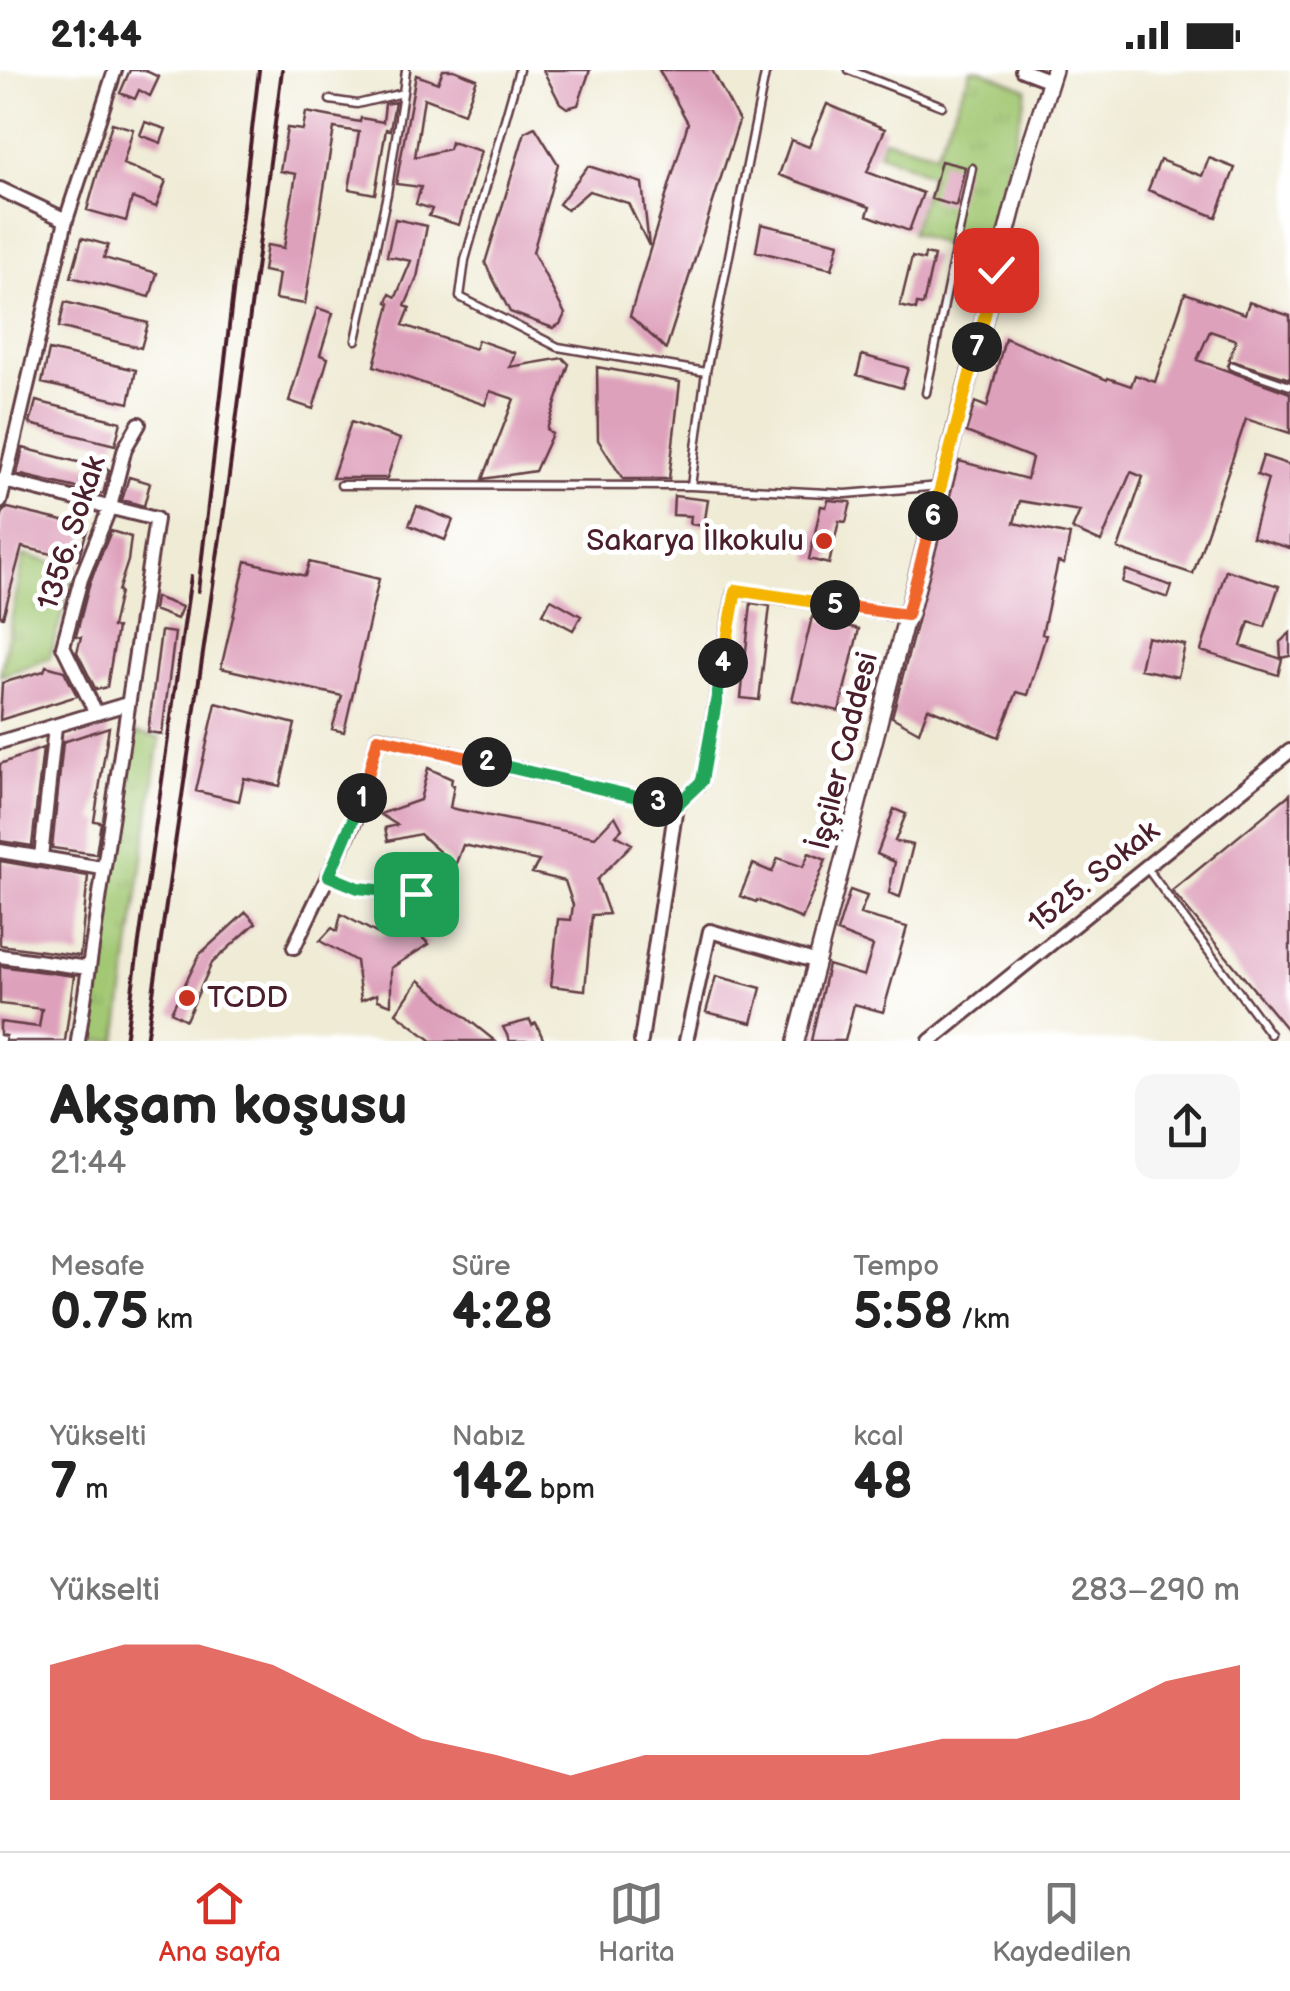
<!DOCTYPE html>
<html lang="tr">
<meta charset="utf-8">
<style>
:root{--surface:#fff;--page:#f6f6f6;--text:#222;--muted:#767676;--line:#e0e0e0;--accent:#d93025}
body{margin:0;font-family:"Balsamiq Sans",sans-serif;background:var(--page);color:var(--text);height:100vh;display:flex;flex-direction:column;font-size:38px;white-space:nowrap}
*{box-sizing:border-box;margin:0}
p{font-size:32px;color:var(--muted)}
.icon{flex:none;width:55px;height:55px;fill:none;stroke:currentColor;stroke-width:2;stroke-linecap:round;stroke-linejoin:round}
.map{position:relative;height:971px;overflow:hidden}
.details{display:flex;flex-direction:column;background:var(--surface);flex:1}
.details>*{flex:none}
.pin{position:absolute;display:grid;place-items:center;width:85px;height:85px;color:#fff;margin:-42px;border-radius:20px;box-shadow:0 5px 15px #0006}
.km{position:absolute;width:50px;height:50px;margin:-25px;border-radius:50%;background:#222;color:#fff;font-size:28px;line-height:50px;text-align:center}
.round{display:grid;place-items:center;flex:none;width:105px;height:105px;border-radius:20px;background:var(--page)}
.head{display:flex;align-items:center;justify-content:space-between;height:170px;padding:0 50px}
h1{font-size:55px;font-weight:700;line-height:75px}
.metrics{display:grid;grid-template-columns:repeat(3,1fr);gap:15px;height:170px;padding:10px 50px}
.metrics div{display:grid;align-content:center}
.metrics b{font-size:50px;font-weight:700}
.metrics small{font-size:28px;font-weight:400}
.metrics p{font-size:28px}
.chart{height:280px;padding:20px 50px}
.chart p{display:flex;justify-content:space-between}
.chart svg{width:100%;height:180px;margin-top:10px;fill:var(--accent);opacity:.7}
.status{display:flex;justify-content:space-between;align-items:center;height:70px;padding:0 50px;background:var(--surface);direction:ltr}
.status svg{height:28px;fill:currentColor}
.tab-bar{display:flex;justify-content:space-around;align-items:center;height:140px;border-top:2px solid var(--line);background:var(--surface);font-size:28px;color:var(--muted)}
.tab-bar a{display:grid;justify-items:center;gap:5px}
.tab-bar .on{color:var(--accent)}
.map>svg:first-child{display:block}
.grass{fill:url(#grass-tufts);stroke:#76744f;stroke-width:2.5}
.building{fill:#dea1bc}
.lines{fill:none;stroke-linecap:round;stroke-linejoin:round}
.service-casing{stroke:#633e44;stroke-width:11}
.minor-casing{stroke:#633e44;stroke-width:18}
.tertiary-casing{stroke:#633e44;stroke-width:20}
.service{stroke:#fff;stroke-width:6}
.minor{stroke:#fff;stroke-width:12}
.tertiary{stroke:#fff;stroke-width:15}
.rail{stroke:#4a1f2b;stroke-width:4}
.split-1-casing{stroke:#fff;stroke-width:20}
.split-2-casing{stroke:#fff;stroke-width:20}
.split-3-casing{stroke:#fff;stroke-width:20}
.split-4-casing{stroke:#fff;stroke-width:20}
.split-5-casing{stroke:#fff;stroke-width:20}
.split-6-casing{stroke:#fff;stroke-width:20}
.split-7-casing{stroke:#fff;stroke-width:20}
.split-8-casing{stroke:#fff;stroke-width:20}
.split-1{stroke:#22a559;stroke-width:12}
.split-2{stroke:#f0652b;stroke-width:12}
.split-3{stroke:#22a559;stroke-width:12}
.split-4{stroke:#22a559;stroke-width:12}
.split-5{stroke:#f5b400;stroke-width:12}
.split-6{stroke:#f0652b;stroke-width:12}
.split-7{stroke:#f5b400;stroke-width:12}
.split-8{stroke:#f5b400;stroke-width:12}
.poi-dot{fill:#c8321e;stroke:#fff;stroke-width:4}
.labels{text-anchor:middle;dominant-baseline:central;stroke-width:10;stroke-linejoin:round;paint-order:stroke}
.street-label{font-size:30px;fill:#4a1f2b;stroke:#fff}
.poi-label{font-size:30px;fill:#4a1f2b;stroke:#fff;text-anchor:end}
</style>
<div class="status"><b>21:44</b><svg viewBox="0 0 49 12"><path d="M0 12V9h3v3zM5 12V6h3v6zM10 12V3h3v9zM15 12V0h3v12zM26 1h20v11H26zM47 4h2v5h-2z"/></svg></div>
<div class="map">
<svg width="1290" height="971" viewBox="0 0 1290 971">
<defs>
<pattern id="grass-tufts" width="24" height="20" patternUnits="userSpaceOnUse" patternTransform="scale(2.5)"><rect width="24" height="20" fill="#a2c873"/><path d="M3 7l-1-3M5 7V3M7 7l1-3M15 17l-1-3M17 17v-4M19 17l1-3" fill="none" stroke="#8dab64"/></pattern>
</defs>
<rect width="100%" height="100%" fill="#fff"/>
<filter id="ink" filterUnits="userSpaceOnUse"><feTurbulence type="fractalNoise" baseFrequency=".01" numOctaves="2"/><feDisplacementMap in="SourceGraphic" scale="20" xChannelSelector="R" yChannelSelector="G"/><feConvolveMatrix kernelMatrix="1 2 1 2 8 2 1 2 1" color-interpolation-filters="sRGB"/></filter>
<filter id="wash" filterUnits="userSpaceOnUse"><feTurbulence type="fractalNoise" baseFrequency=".0048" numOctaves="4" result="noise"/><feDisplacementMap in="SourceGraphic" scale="40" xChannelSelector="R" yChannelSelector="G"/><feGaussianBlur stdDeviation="2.25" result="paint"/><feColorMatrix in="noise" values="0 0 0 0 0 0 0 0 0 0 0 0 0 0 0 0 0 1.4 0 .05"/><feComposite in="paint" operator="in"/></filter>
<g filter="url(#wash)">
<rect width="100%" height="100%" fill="#efebd5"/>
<path class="grass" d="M971,0H981L1027,19L985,189L911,163L931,105L879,83L884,69L936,83Z
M24,485L76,498L49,589L0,606Z
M130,662L160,668L117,971H85Z"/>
<g id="blocks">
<path class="building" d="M130,0H144L159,7L150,26L139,20L135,29L120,23Z
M443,0H454L477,9L464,43L424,28L415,87L449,79L451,72L481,81L459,155L429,146L432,139L416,134L421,117L396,114L416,5L438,13Z
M543,0H590L578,35L567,38L560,33Z
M659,0H712L739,51L666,279L630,246L688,53Z
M395,32L390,60L386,59L375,124L349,119L359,62L334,58L305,234L275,229L279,204L263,201L267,175L284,178L296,104L280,101L287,58L303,60L306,42L360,52L361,48L383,52L385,34Z
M827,34L885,59L867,102L923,123L909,161L867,145L870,137L779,105L791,70L809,77Z
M145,52L166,59L161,73L140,65Z
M112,53L133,59L123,94L166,111L156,137L132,128L126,151L87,140Z
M535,57L558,94L533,182L565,244L560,254L553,258L510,242L485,193L525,62Z
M1209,88L1235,98L1216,147L1148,120L1160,90L1202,106Z
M941,91L965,97L956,136L931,129Z
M588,96L642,113L649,176L628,133L589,121L567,140L559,134Z
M395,149L427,156L417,208L405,236L410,238L403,255L475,279L478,270L515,283L510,297L563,288L569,294L547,359L552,364L535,401L483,409L514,329L490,321L485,335L374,296L390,234L387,232L390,224L396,227L411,191L387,186Z
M761,154L839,173L832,199L756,181Z
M82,168L108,175L104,188L157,203L150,227L71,207Z
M925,184L934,186L923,235L917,234L916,240L900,236L912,187L924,190Z
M1185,223L1245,244L1249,232L1290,246V309L1229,290L1236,270L1210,261L1197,290L1290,323V363L1246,349L1193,504L1118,479L1143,407L1131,402L1101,472L1072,459L1080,441L1020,431L1014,453L1070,465L1064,494L1058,492L1042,564L1046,565L1028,625L1017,622L999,667L928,638L919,662L892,647L959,391L1027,409L1032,388L966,362L975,332L987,337L1005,268L1107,310L1108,308L1131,316L1135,305L1155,312Z
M65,232L148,253L141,278L59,257Z
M317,238L333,243L320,285L328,288L313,339L289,331Z
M49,280L136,300L129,333L42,313Z
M862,285L908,298L902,318L857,305Z
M597,297L680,312L669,409H623L598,370Z
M36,331L121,352L115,375L30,354Z
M351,352L400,369L387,408H332Z
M23,378L109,400L103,424L17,404Z
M1263,386L1290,395V478L1252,467L1268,409L1257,405Z
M129,407L150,413L144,436L122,430Z
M674,426L708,430L704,456L690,454L691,446L673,445Z
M828,430L851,432L846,452L839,451L829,494L809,489L821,436L826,437Z
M417,436L453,450L445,470L409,455Z
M8,438L88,457L78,490L22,477L3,547L0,546V454L3,441Z
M111,461L131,467L128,491L118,521L120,522L112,557L117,558L107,617L96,620L77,582L81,567L76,566L90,512Z
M246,491L305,506L309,492L379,509L344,662L332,659L342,626L221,598Z
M1126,500L1172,516L1168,528L1122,512Z
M1226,500L1279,516L1265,557L1249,552L1241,576L1282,589L1278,605L1201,581Z
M155,527L182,537L177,549L153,540Z
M551,529L581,546L573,560L543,544Z
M751,533L770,536L759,630L741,628Z
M812,547L859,559L839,641L792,630Z
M161,561L175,563L162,664L148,662Z
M1290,563V586L1281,588L1280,572Z
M1147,567L1185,575L1178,607L1140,599Z
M46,596L64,601L77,626L0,650L2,613L44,601Z
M216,633L295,654L280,716L244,708L239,731L196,721Z
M109,657L94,751L101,752L96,784L52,778L63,672Z
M43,678L32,776L0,771V694Z
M428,698L452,709L451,714L454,715L450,738L595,767L615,746L622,759L616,765L632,774L597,810L609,844L592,845L585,920L551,916L558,849L571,850L573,835L565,811L532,803L539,791L463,775L455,796L420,764L388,771L385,758L397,755L380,744L420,730Z
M1290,724V963L1172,821Z
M894,739L906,744L895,771L913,775L900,827L889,823L895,792L877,784Z
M809,783L826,790L802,849L757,830L756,832L740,826L753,794L772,802L778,788L803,797Z
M0,791L88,806L80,886L0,875Z
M850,820L867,826L860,844L907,857L883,942L854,934L845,971H811L828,895L864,906L873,876L837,862Z
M246,842L256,853L212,893L186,950L171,942L200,884Z
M341,844L382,866L412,847L415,861L429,874L391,898V935L378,930L377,924L361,930L356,891L320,871L332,858L337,861Z
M0,896L74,906L65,971H5L6,966L0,965V952L39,957L42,939L0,934Z
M716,906L761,918L752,953L706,942Z
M419,910L495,971H432L396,943Z
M530,950L532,955L536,953L544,971H510L503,957Z"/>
</g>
</g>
<g filter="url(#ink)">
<use href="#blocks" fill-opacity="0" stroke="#633e44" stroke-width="2.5"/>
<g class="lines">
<defs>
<path id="service" d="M519,0L465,190L460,227L558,277L706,302
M849,0L942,36
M330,30L357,34L403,23L406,0
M953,190L996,200
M356,270L387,124L403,23
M1232,296L1290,316
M926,323L972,98
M341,415L691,416L846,424L940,416
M691,416L706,302L765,4L768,0
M1146,797L1270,964
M330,806L358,818L416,823"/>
<path id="minor" d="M1022,0L1051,11
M0,119L66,150
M0,410L156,449L78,971
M0,432L66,150L115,0
M96,643L63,576L81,509L110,437L125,378L139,354
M0,672L127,634
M0,781L102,798
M41,787L55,657
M294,877L358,744L378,667L676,736
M0,886L88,898
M641,971L676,736L702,711L735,521L907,545
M686,971L710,861L818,892
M930,971L1290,681"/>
<path id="tertiary" d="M796,971L1026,88L1054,0"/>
</defs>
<use href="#service" class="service-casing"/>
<use href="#minor" class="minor-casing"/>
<use href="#tertiary" class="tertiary-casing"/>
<use href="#service" class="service"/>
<use href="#minor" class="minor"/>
<use href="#tertiary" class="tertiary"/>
<path class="rail" d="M198,521L259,0
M125,971L191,506
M146,971L228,413L282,0"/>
</g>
</g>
<g class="lines" filter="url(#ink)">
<defs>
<path id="split-1" d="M362,728L329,806L358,818L416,824"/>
<path id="split-2" d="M362,728L378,668L487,692"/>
<path id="split-3" d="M487,692L658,732"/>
<path id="split-4" d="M658,732L676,736L702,711L723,593"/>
<path id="split-5" d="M723,593L736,520L835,535"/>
<path id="split-6" d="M835,535L907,545L933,446"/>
<path id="split-7" d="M933,446L977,277"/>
<path id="split-8" d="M977,277L996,200"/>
</defs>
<use href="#split-1" class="split-1-casing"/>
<use href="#split-2" class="split-2-casing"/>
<use href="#split-3" class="split-3-casing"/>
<use href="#split-4" class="split-4-casing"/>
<use href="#split-5" class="split-5-casing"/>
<use href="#split-6" class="split-6-casing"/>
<use href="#split-7" class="split-7-casing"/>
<use href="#split-8" class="split-8-casing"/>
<use href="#split-1" class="split-1"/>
<use href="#split-2" class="split-2"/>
<use href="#split-3" class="split-3"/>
<use href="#split-4" class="split-4"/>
<use href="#split-5" class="split-5"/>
<use href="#split-6" class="split-6"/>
<use href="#split-7" class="split-7"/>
<use href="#split-8" class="split-8"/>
</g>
<g class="poi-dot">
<circle cx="824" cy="471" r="10"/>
<circle cx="187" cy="928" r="10"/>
</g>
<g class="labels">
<g class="street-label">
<text transform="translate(72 463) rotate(-72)">1356. Sokak</text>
<text transform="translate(844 681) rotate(-76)">İşçiler Caddesi</text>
<text transform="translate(1094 807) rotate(-39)">1525. Sokak</text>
</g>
<g class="poi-label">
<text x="804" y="471">Sakarya İlkokulu</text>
<text x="207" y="928" text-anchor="start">TCDD</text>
</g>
</g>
</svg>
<div class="pin" style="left:416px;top:824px;background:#1e9e55"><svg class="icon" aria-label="arrive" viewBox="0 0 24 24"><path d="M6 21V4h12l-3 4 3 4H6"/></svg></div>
<div class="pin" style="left:996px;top:200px;background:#d93025"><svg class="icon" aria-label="check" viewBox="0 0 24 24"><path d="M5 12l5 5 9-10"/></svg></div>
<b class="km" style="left:362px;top:728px">1</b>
<b class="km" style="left:487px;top:692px">2</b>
<b class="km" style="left:658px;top:732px">3</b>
<b class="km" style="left:723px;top:593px">4</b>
<b class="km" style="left:835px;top:535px">5</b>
<b class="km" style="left:933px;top:446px">6</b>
<b class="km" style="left:977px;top:277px">7</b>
</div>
<section class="details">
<div class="head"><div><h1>Akşam koşusu</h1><p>21:44</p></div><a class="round"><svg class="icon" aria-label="share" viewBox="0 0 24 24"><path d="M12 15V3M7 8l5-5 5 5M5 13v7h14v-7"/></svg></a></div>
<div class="metrics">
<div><p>Mesafe</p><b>0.75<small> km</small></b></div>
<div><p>Süre</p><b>4:28</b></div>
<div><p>Tempo</p><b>5:58<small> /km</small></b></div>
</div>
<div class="metrics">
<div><p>Yükselti</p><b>7<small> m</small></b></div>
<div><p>Nabız</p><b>142<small> bpm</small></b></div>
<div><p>kcal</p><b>48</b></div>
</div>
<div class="chart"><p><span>Yükselti</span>283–290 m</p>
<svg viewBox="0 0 160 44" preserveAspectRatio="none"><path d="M0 44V11L10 6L20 6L30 11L40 20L50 29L60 33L70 38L80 33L90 33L100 33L110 33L120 29L130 29L140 24L150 15L160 11V44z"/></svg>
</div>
</section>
<nav class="tab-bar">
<a class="on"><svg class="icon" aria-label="home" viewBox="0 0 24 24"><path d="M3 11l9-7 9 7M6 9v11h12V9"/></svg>Ana sayfa</a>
<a><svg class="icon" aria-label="map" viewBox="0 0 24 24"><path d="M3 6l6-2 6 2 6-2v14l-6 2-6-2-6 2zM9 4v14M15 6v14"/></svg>Harita</a>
<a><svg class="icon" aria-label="saved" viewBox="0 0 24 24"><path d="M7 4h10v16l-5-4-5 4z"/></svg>Kaydedilen</a>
</nav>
